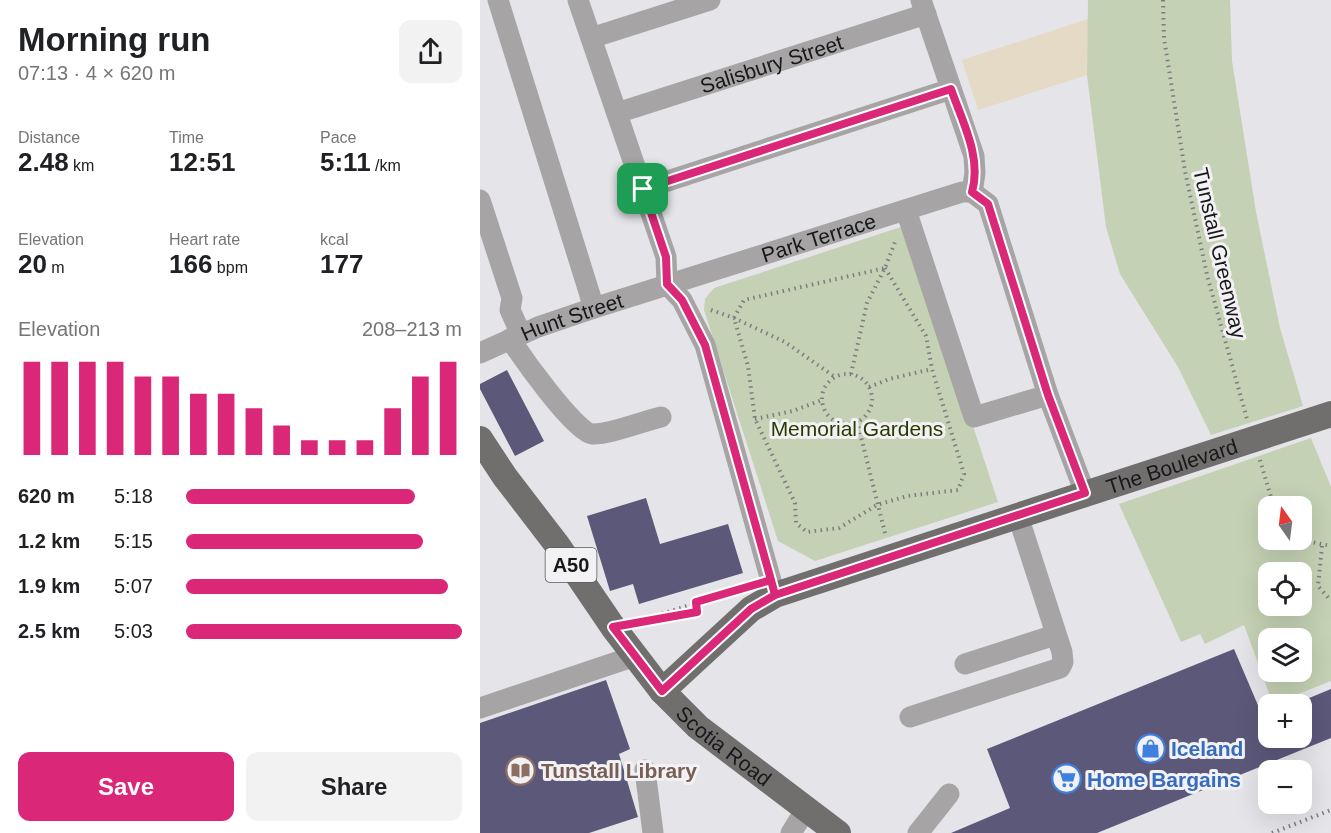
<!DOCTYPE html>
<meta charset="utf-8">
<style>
:root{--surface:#fff;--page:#f2f2f2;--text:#202124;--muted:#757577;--accent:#db2777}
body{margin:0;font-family:Arial,sans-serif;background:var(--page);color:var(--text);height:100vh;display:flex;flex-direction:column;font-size:22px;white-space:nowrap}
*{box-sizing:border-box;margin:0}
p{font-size:20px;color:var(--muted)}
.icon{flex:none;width:33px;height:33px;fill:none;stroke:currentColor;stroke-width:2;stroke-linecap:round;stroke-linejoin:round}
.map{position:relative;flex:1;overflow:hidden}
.drawer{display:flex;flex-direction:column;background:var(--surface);width:480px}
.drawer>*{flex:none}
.needle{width:39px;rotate:346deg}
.controls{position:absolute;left:778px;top:496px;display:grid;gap:12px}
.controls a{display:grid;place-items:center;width:54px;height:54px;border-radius:12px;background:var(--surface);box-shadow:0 6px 24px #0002;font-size:30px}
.pin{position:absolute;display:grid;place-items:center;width:51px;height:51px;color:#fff;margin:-26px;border-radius:12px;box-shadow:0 3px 9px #0006}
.round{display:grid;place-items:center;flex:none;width:63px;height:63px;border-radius:12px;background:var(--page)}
.head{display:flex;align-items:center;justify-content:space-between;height:102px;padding:0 18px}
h1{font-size:33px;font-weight:800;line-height:45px}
.metrics{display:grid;grid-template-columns:repeat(3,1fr);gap:9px;height:102px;padding:6px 18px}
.metrics div{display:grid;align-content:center}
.metrics b{font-size:26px;font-weight:800}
.metrics small{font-size:16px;font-weight:400}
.metrics p{font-size:16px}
.chart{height:168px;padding:12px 18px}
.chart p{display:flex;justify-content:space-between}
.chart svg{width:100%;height:108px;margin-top:6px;stroke:var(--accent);stroke-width:6}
.primary-button{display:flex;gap:12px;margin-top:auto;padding:12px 18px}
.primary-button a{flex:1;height:69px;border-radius:12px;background:var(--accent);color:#fff;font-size:24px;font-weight:800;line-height:69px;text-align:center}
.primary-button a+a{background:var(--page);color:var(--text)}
ul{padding:0 18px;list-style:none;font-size:20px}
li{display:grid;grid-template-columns:96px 72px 1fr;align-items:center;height:45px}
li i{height:15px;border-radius:8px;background:var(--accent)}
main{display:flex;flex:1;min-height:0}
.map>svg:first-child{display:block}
.industrial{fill:#e4dac5}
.green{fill:#c4d1b4;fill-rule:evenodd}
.building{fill:#5c587a}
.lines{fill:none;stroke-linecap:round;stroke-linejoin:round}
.path{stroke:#7d7d80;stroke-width:4;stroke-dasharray:1.5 4.5;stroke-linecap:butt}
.minor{stroke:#a6a4a4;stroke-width:21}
.major{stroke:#716e6e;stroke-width:26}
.route-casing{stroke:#fff;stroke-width:12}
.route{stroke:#db2777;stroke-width:8}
.labels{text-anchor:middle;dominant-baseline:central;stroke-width:6;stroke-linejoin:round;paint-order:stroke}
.shield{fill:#f2f2f5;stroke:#59595c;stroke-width:1.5}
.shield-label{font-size:20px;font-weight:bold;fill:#18181a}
.street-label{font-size:21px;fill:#18181a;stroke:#f2f2f5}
.park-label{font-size:21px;fill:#273b00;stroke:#f2f2f5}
.shop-label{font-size:21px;font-weight:bold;fill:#366cbe;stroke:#f2f2f5;text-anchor:start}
.education-label{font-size:21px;font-weight:bold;fill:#785e54;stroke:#f2f2f5;text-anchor:start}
</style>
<main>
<section class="drawer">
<div class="head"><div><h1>Morning run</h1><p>07:13 · 4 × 620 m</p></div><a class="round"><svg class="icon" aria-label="share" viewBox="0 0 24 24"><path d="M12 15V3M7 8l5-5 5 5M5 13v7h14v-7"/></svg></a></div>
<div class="metrics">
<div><p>Distance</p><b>2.48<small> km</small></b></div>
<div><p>Time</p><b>12:51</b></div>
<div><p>Pace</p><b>5:11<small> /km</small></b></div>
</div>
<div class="metrics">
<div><p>Elevation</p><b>20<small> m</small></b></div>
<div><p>Heart rate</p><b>166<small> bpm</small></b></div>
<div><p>kcal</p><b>177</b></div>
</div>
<div class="chart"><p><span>Elevation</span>208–213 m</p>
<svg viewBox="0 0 160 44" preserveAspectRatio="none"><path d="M5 44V6M15 44V6M25 44V6M35 44V6M45 44V12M55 44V12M65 44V19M75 44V19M85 44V25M95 44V32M105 44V38M115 44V38M125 44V38M135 44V25M145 44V12M155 44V6"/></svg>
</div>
<ul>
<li><b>620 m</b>5:18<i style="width:83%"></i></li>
<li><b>1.2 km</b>5:15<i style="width:86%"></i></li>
<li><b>1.9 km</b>5:07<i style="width:95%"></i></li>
<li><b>2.5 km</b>5:03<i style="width:100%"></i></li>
</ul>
<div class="primary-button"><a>Save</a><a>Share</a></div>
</section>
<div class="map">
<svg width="851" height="833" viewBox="0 0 851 833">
<rect width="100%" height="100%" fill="#e5e4e8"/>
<path class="industrial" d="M608,19L607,75L498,110L482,60Z"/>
<path class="green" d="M608,0H750L752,61L776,212L800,328L823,406L731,435L698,367L640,274L626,227L607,75Z
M427,225L518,502L335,561L298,541L224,310L225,299L234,288Z
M831,438L851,487V681L793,704L764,625L725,644L720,634L701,642L639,504ZM789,507H822V540H789ZM789,573H822V606H789ZM789,639H822V672H789Z"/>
<path class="building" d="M27,370L64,441L35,456L0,389V384Z
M166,498L180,544L248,524L263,573L159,604L153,584L130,591L107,516Z
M754,649L783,717L789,714V738H822V701L851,689V738L617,833H471L530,808L507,749Z
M126,680L150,749L139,754L158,817L109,833H0V723Z"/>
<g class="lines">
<path class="path" d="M683,0L684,38L705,171L727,275L767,419
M405,268L446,336L452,369L484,474L478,490L427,496L397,505L359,528L327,532L316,523L315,503L275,419L268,366L254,318L264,300Z
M231,310L254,318L305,342L355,377
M371,374L387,303L405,268L415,242
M342 399a25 25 0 1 1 50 0a25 25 0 1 1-50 0Z
M389,387L409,379L452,369
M275,419L313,411L342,400
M377,421L406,537
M780,460L794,507
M822,540L851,546
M842,546L838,586L851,601
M165,619L258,590
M158,623L217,612L216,602
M792,833L851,810"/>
<g class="minor">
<path d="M18,0L114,308"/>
<path d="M98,0L186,257L187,284L202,300L225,345L295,595"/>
<path d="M441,0L494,156L495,173L492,192"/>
<path d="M111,38L230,0"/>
<path id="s1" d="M137,113L446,14"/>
<path d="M163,189L471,89"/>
<path d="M492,192L508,204L568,395L605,493"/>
<path d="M0,200L32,298L30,310L41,334"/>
<path d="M426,210L494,417L568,395"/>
<path d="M30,339C42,357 94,431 112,434C128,435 164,421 181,417"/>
<path id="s2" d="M0,353L58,327L114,308L482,192H492"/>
<path d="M485,664L575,635"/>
<path d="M0,708L155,656"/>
<path d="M430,717L580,668L583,662L582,652L538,516"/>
<path d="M165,770L173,833"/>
<path d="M311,833L326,809"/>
<path d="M438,833L469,794"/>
</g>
<g class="major">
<path id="s3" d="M0,439L25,477L78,546L133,627L182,691L218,727L358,833"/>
<path id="s4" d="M182,691L271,609L295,595L851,414"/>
</g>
</g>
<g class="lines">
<defs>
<path id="route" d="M163,189L186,257L187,284L202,300L225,345L291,580L295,595L271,609L182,691L133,627L217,612L216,602L291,580L295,595L605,493L568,395L508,204L492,192C502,157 482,121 471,89L163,189"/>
</defs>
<use href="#route" class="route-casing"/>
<use href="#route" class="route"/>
</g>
<defs>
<symbol id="shop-ring" viewBox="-11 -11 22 22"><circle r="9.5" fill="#f2f2f5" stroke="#3f7fe0" stroke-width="1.5"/><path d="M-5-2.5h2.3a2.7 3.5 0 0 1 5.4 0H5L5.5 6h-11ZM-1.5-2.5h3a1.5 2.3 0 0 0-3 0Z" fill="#3f7fe0"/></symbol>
<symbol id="library-ring" viewBox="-11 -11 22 22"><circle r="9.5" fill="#f2f2f5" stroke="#8d6e63" stroke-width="1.5"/><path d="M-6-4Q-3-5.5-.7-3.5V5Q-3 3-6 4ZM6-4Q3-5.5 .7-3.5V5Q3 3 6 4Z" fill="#8d6e63"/></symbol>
<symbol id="supermarket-ring" viewBox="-11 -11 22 22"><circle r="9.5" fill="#f2f2f5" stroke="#3f7fe0" stroke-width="1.5"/><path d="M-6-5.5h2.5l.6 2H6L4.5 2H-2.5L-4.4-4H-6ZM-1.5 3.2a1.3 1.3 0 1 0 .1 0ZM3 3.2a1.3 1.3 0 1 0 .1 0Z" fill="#3f7fe0"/></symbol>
</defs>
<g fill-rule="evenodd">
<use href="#shop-ring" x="654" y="732" width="33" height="33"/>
<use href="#library-ring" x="24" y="754" width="33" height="33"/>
<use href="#supermarket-ring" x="570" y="762" width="33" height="33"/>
</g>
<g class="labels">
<rect class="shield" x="65.5" y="548" width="51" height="34" rx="4.5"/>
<g class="shield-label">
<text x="91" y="565">A50</text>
</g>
<g class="street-label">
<text stroke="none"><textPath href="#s1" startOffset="162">Salisbury Street</textPath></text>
<text stroke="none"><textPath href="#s2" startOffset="358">Park Terrace</textPath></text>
<text transform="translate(740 253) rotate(77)">Tunstall Greenway</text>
<text stroke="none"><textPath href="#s2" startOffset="99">Hunt Street</textPath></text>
<text stroke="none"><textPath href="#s4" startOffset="566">The Boulevard</textPath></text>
<text stroke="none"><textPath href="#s3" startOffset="394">Scotia Road</textPath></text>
</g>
<g class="park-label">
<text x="377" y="428">Memorial Gardens</text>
</g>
<g class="shop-label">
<text x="691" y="748">Iceland</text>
<text x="607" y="779">Home Bargains</text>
</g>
<g class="education-label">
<text x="61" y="770">Tunstall Library</text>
</g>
</g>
</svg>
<div class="controls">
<a><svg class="needle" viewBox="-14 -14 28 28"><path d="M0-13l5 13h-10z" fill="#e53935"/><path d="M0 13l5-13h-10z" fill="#757577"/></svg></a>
<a><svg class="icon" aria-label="locate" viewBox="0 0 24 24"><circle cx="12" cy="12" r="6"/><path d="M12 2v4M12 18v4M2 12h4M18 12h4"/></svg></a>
<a><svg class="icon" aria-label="layers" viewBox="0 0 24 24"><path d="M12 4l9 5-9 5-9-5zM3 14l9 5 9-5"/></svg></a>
<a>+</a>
<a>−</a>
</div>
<div class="pin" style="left:163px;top:189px;background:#1e9e55"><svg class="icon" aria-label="arrive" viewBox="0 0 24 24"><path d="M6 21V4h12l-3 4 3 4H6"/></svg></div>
</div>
</main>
